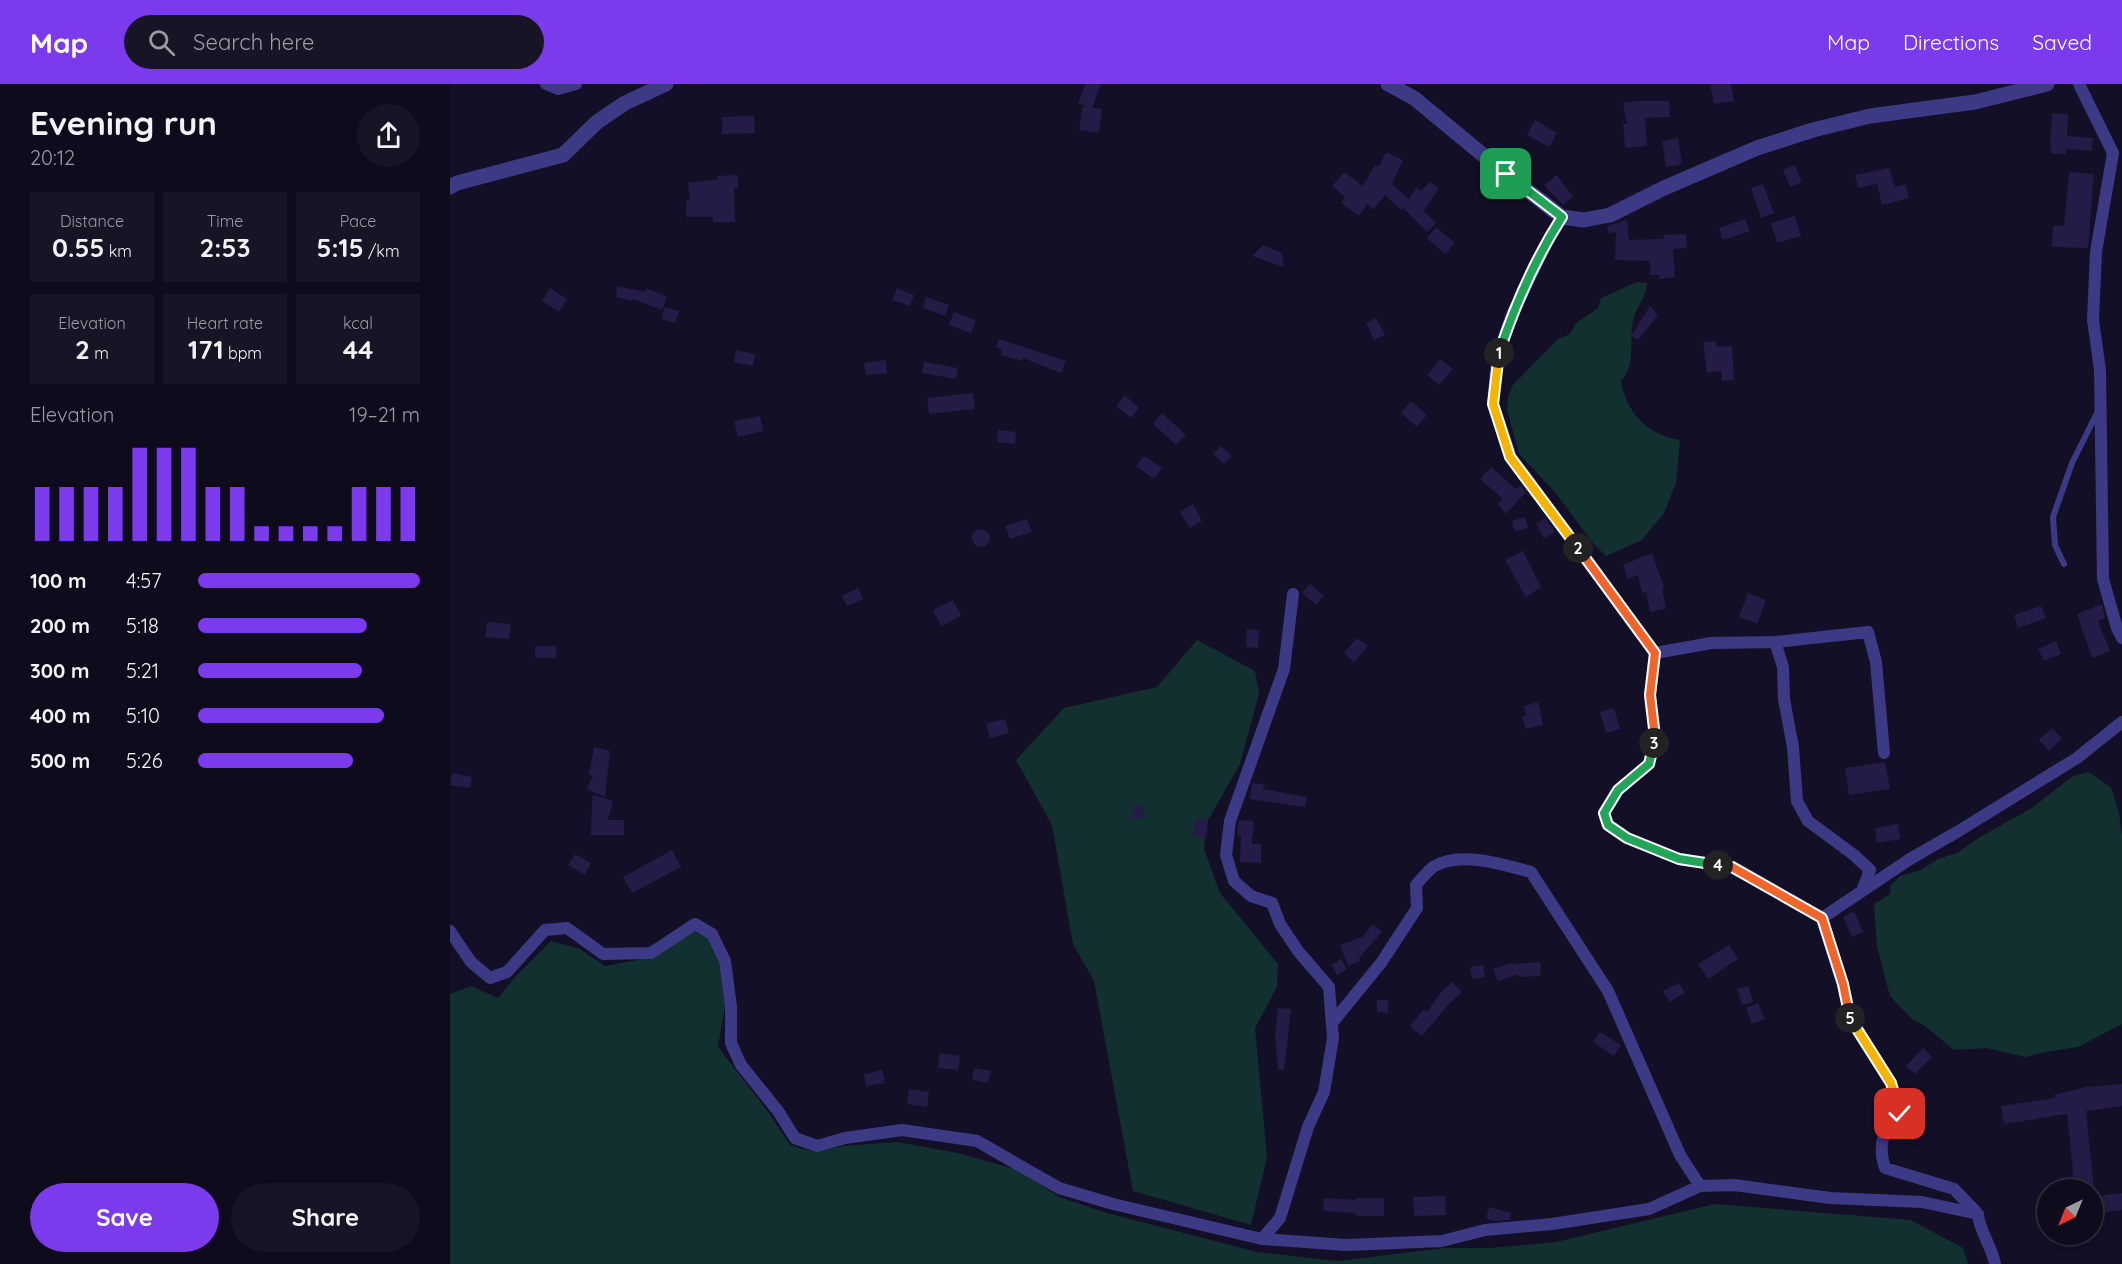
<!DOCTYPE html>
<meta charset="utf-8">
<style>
:root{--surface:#0e0b1c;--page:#171425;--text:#f1f3f6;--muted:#9b9ba3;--line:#2e2b3b;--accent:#7c3aed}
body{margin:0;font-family:Quicksand,sans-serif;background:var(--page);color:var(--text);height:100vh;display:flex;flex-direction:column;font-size:22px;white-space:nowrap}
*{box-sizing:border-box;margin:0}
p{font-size:20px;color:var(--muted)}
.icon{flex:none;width:33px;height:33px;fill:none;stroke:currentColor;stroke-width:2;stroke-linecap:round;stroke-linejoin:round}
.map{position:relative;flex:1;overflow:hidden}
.sheet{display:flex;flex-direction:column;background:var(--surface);width:450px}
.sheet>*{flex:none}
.needle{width:39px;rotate:223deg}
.fabs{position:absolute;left:1587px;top:1095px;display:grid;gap:12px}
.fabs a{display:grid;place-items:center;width:66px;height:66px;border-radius:50%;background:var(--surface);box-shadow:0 3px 9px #0003,0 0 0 2px var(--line);font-size:30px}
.pin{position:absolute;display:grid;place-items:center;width:51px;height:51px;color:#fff;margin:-26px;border-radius:12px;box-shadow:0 3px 9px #0006}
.km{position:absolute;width:30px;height:30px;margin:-15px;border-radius:50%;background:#222;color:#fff;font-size:16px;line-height:30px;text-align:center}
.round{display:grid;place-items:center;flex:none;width:63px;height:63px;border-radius:32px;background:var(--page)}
.overview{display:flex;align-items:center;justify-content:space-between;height:102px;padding:0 30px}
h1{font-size:33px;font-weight:800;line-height:45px}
.metrics{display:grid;grid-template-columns:repeat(3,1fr);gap:9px;height:102px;padding:6px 30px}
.metrics div{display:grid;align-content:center;border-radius:0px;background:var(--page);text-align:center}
.metrics b{font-size:26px;font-weight:800}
.metrics small{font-size:16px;font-weight:400}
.metrics p{font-size:16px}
.chart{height:168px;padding:12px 30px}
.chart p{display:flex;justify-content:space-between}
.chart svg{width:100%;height:108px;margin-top:6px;stroke:var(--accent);stroke-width:6}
.primary-button{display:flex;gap:12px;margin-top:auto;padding:12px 30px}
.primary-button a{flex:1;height:69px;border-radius:36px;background:var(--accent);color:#fff;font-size:24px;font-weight:800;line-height:69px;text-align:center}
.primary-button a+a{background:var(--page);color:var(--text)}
ul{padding:0 30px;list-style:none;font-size:20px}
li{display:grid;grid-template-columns:96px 72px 1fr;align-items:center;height:45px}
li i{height:15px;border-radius:8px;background:var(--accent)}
header{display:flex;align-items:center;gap:36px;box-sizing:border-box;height:84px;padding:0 30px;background:var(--accent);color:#fff}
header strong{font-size:28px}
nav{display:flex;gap:33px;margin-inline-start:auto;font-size:21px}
.search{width:420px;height:54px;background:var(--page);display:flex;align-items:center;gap:15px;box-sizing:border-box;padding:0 21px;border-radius:33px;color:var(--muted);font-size:22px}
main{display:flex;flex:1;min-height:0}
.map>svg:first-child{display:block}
.green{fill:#12302f}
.building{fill:#241b47}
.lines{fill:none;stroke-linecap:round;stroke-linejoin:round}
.service{stroke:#3d3a85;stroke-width:6}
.minor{stroke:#3d3a85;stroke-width:12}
.tertiary{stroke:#3d3a85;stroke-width:15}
.split-1-casing{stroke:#fff;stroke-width:12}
.split-2-casing{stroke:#fff;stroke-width:12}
.split-3-casing{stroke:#fff;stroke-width:12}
.split-4-casing{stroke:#fff;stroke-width:12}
.split-5-casing{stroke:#fff;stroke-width:12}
.split-6-casing{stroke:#fff;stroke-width:12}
.split-1{stroke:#22a559;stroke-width:8}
.split-2{stroke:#f5b400;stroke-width:8}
.split-3{stroke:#f0652b;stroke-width:8}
.split-4{stroke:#22a559;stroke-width:8}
.split-5{stroke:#f0652b;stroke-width:8}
.split-6{stroke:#f5b400;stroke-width:8}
</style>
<header>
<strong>Map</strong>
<div class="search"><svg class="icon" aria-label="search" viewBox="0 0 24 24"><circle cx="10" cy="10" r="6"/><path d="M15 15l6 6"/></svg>Search here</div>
<nav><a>Map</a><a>Directions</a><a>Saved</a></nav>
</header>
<main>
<section class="sheet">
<div class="overview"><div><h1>Evening run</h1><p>20:12</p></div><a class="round"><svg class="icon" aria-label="share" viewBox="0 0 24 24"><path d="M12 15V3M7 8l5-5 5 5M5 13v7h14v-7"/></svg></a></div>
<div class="metrics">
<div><p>Distance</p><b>0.55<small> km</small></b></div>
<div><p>Time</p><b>2:53</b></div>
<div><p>Pace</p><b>5:15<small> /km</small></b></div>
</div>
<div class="metrics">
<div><p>Elevation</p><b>2<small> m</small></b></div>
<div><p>Heart rate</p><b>171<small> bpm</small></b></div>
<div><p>kcal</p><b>44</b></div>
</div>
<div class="chart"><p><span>Elevation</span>19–21 m</p>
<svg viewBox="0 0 160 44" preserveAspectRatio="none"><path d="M5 44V22M15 44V22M25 44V22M35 44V22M45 44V6M55 44V6M65 44V6M75 44V22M85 44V22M95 44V38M105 44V38M115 44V38M125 44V38M135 44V22M145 44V22M155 44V22"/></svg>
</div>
<ul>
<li><b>100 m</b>4:57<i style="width:100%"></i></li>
<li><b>200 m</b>5:18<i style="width:76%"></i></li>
<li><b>300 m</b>5:21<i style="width:74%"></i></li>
<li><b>400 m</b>5:10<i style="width:84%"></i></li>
<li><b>500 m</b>5:26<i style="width:70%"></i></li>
</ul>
<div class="primary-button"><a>Save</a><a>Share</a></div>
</section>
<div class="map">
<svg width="1672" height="1180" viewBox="0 0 1672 1180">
<rect width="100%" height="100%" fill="#130f26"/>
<path class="green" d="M1187,198L1197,199C1197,212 1188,220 1184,233C1178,254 1187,280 1171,297C1177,330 1197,350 1230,356L1226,399L1214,429L1192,456L1156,472L1143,459L1104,407L1069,370L1057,326L1058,314L1062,302L1108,255L1120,250L1126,239L1148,224L1151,214Z
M747,556L805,587L809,610L790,680L756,740L754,765L770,809L828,880L827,903L805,944L817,1073L801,1141L683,1107L644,897L623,860L602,741L566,676L614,624L707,603Z
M1638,688L1661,703L1669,729L1672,753V940L1628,963L1596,968L1575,973L1537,964L1504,966L1475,942L1462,935L1440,912L1427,863L1424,820L1440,810L1441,801L1450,792L1471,786L1488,775L1507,769L1530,753L1582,724L1623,692Z
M243,847L259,854L269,878L275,922L268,963L319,1029L340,1061L364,1068L394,1062L447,1058L508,1069L568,1086L609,1113L657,1129L807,1168L888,1177L995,1164H1040L1106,1158L1265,1120L1461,1136L1513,1164L1518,1180H0V910L21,902L48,914L65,893L101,857L130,865L155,882L203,873Z"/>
<path class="building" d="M635,0H651L642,24L628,19Z
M1260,0H1281L1284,17L1264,20Z
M1186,17H1219L1220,33L1195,34L1197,62L1175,64L1173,40H1177L1173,19Z
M633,22L652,25L649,49L629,46Z
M1602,29L1618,30L1617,52L1643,54L1642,67L1616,65V70H1602L1600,60Z
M304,32L305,49L272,50V33Z
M1085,36L1107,49L1099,63L1077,51Z
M1228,54L1232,80L1216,83L1212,57Z
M936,68L953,76L942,100L959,115L966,103L971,107L980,98L989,104L974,127L986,139L977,148L953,124L951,126L935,111L924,125L917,120L909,132L891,119L895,113L882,102L894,88L913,102L925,81L929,83Z
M1345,81L1352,98L1340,103L1333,86Z
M1439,84L1445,103L1455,100L1459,114L1432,121L1427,100L1408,104L1405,91Z
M1619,88L1644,90L1638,164L1602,163L1603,142H1614Z
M288,91V104H284L285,138H263V133H236V117L240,116L238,99L268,95L267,92Z
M1107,91L1123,113L1113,121L1094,101Z
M1313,100L1324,129L1311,134L1301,104Z
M1345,132L1351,152L1327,159L1321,139Z
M1295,135L1300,147L1273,156L1269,144Z
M1177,136L1179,156L1214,155V151L1236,150L1237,164L1223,165L1225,193L1209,195V191H1200V177L1165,176L1166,148L1158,149L1157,142Z
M986,143L1005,159L995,170L977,154Z
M813,161L832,169L834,183L802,172Z
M167,202L195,208L196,204L217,213L212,226L183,215L182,217L166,213Z
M100,204L117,215L109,228L92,217Z
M447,204L464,211L460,222L442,216Z
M476,213L499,221L495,232L473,224Z
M1200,222L1208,231L1188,256L1181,252Z
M215,223L229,227L225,239L211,235Z
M504,228L526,236L521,249L499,241Z
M926,234L935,251L924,256L916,239Z
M549,255L616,277L611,289L573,274L572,277L551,271L552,265L546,263Z
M1266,257L1267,263L1282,262L1284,296L1272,297L1271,287L1257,289L1253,258Z
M286,266L305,270L303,282L284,278Z
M990,275L1003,285L989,301L977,291Z
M436,276L437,289L416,291L414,279Z
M474,278L508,284L506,295L472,289Z
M523,309L525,325L479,330L477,314Z
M675,311L689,324L681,334L666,322Z
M961,317L977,331L967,343L951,329Z
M712,329L736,351L726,361L703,340Z
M310,332L313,347L288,353L284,337Z
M548,346L566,348L565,360L547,358Z
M771,362L782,372L774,380L763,370Z
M694,372L712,384L704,395L686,382Z
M1041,383L1066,405L1071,401L1076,408L1056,430L1048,420L1053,415L1030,395Z
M743,420L752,437L740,444L730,428Z
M1075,433L1078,444L1065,448L1062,437Z
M1095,434L1105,448L1094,454L1086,440Z
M577,435L582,448L560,455L555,442Z
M522 454a9 9 0 1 1 18 0a9 9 0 1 1-18 0Z
M1073,467L1091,503L1076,513L1055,476Z
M1202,469L1214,503L1212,504L1216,525L1200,528L1196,508L1192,509L1188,491L1178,495L1173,481Z
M860,500L874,512L866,521L852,509Z
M408,504L413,515L397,522L392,512Z
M1298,509L1316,516L1307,540L1289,533Z
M503,516L511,532L491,542L483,526Z
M1652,520L1655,534L1648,537L1660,567L1642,574L1627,530Z
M1591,522L1596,534L1568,544L1564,531Z
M37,538L61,540L59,555L35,553Z
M797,545L809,546L808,564L796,563Z
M907,554L918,562L904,578L894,569Z
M1606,557L1611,570L1594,577L1588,565Z
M85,562H106V574H85Z
M1088,618L1093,641L1076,645L1072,632L1076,631L1074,622Z
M1164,624L1170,645L1156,649L1150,628Z
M555,635L559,649L540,654L536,639Z
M1602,644L1612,654L1599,667L1589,656Z
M144,663L160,667L155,713L137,705L143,691H139Z
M1435,678L1440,705L1399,711L1395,684Z
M2,689L22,693L20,704L0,701Z
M802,699L814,700L813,705L857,713L855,723L800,715Z
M143,711L163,717L158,736H174V751H141L142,717Z
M683,721H694V734H682Z
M745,734L758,736L756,754L743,752Z
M789,736L804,737L802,760H811V779L790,778L791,752L787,751Z
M1448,740L1450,755L1427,759L1425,744Z
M222,766L231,783L182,809L173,793Z
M125,770L141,779L135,791L118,781Z
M1404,827L1413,848L1402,853L1393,833Z
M923,840L932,848L909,874L910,877L898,882L890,861L912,853Z
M1279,861L1288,875L1258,895L1248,880Z
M891,875L897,885L887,891L881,881Z
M1089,878L1091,882L1090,892L1069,893V890L1048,897L1043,885L1062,879L1063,880Z
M1033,881L1035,893L1022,895L1020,883Z
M1002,898L1012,908L998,921L972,952L960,942L974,925L977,928L992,907Z
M1229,899L1235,909L1219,918L1213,907Z
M1298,902L1303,918L1292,921L1287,905Z
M927,916H938V929L927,928Z
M1308,919L1315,935L1302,940L1296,924Z
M828,924L841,925L834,986H828L825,950Z
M1150,948L1171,961L1164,972L1143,958Z
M1473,964L1482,973L1465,990L1456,982Z
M490,969L510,972L508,986L488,984Z
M524,984L541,987L538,999L522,996Z
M432,986L435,999L416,1002L414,990Z
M1672,1000V1022L1636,1027L1644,1106H1625L1617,1030L1554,1040L1551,1022L1605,1014L1604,1011L1636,1003Z
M459,1005L479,1008L477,1023L457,1020Z
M1672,1109V1126L1642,1130V1113Z
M995,1112L996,1131L964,1132L963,1113Z
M874,1114L906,1116V1114H934V1132H907L906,1129L873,1127Z
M1039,1123L1061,1129L1060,1136L1044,1137L1036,1135Z"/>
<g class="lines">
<path class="service" d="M1614,480L1605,461L1603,433L1622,379L1647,329"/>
<path class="minor" d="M96,0L108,5L126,0
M1629,0L1663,69L1646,168L1643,236L1650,286L1653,495L1667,544L1672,554
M1112,133L1097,158L1061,233L1047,276L1043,320L1061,373L1205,569L1200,611L1205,653L1199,680L1168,706L1154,729L1158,741L1177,754L1229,775L1283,783L1372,834L1393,901L1401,936L1441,999L1450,1030C1433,1050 1427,1058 1435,1084L1504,1105L1527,1129
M1325,558L1333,583L1334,615L1343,663L1347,717L1358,737L1404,771L1420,786L1412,807
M1205,569L1261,559L1325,558L1418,548L1426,578L1434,669
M1372,834L1460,775L1507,748L1627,674L1672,638
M0,847L21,878L40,894L57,888L95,846L117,844L153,870L201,869L245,840L262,850L275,877L281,923V959L291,981L328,1027L345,1054L367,1062L395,1054L452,1046L527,1057L609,1104L663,1120L812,1155L896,1161L992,1157L1035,1146L1102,1140L1199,1125L1250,1102L1284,1101L1380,1114L1472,1118L1528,1130C1529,1147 1542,1162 1545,1180
M882,939L931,879L967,824L966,801C971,795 977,788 983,783C1009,766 1054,781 1081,788L1158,907L1230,1071L1250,1102
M812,1155L830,1134L858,1043L874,1008L883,954L879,903L848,867L830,840L822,819L801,812L784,797L776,771L780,737L834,585L843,510"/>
<path class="tertiary" d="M938,0L964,14L1056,90L1112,133L1134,136L1160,131L1214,104L1307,64L1363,46L1420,32L1525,18L1597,0
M0,103L7,99L113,71L147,38L175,19L216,0"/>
</g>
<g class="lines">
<defs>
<path id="split-1" d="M1049,269C1065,221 1085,175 1112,133L1056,90"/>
<path id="split-2" d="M1049,269L1043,320L1060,373L1128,464"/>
<path id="split-3" d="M1128,464L1205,569L1200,611L1205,653L1204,659"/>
<path id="split-4" d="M1204,659L1199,680L1168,706L1154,729L1158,741L1177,754L1229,775L1268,781"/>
<path id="split-5" d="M1268,781L1282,783L1372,834L1393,900L1400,934"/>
<path id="split-6" d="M1400,934L1441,999L1450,1030"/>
</defs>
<use href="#split-1" class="split-1-casing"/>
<use href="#split-2" class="split-2-casing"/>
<use href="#split-3" class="split-3-casing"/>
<use href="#split-4" class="split-4-casing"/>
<use href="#split-5" class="split-5-casing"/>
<use href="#split-6" class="split-6-casing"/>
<use href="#split-1" class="split-1"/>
<use href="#split-2" class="split-2"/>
<use href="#split-3" class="split-3"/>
<use href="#split-4" class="split-4"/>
<use href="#split-5" class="split-5"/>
<use href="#split-6" class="split-6"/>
</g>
</svg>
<div class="fabs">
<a><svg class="needle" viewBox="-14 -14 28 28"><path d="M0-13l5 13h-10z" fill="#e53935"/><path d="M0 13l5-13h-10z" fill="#9b9ba3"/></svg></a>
</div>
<div class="pin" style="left:1056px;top:90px;background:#1e9e55"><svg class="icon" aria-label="arrive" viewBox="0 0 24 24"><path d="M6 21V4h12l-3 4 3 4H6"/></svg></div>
<div class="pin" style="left:1450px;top:1030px;background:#d93025"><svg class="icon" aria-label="check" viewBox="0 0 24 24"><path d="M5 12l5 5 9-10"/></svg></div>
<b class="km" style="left:1049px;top:269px">1</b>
<b class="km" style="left:1128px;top:464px">2</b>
<b class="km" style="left:1204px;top:659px">3</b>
<b class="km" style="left:1268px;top:781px">4</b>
<b class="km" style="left:1400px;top:934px">5</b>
</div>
</main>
